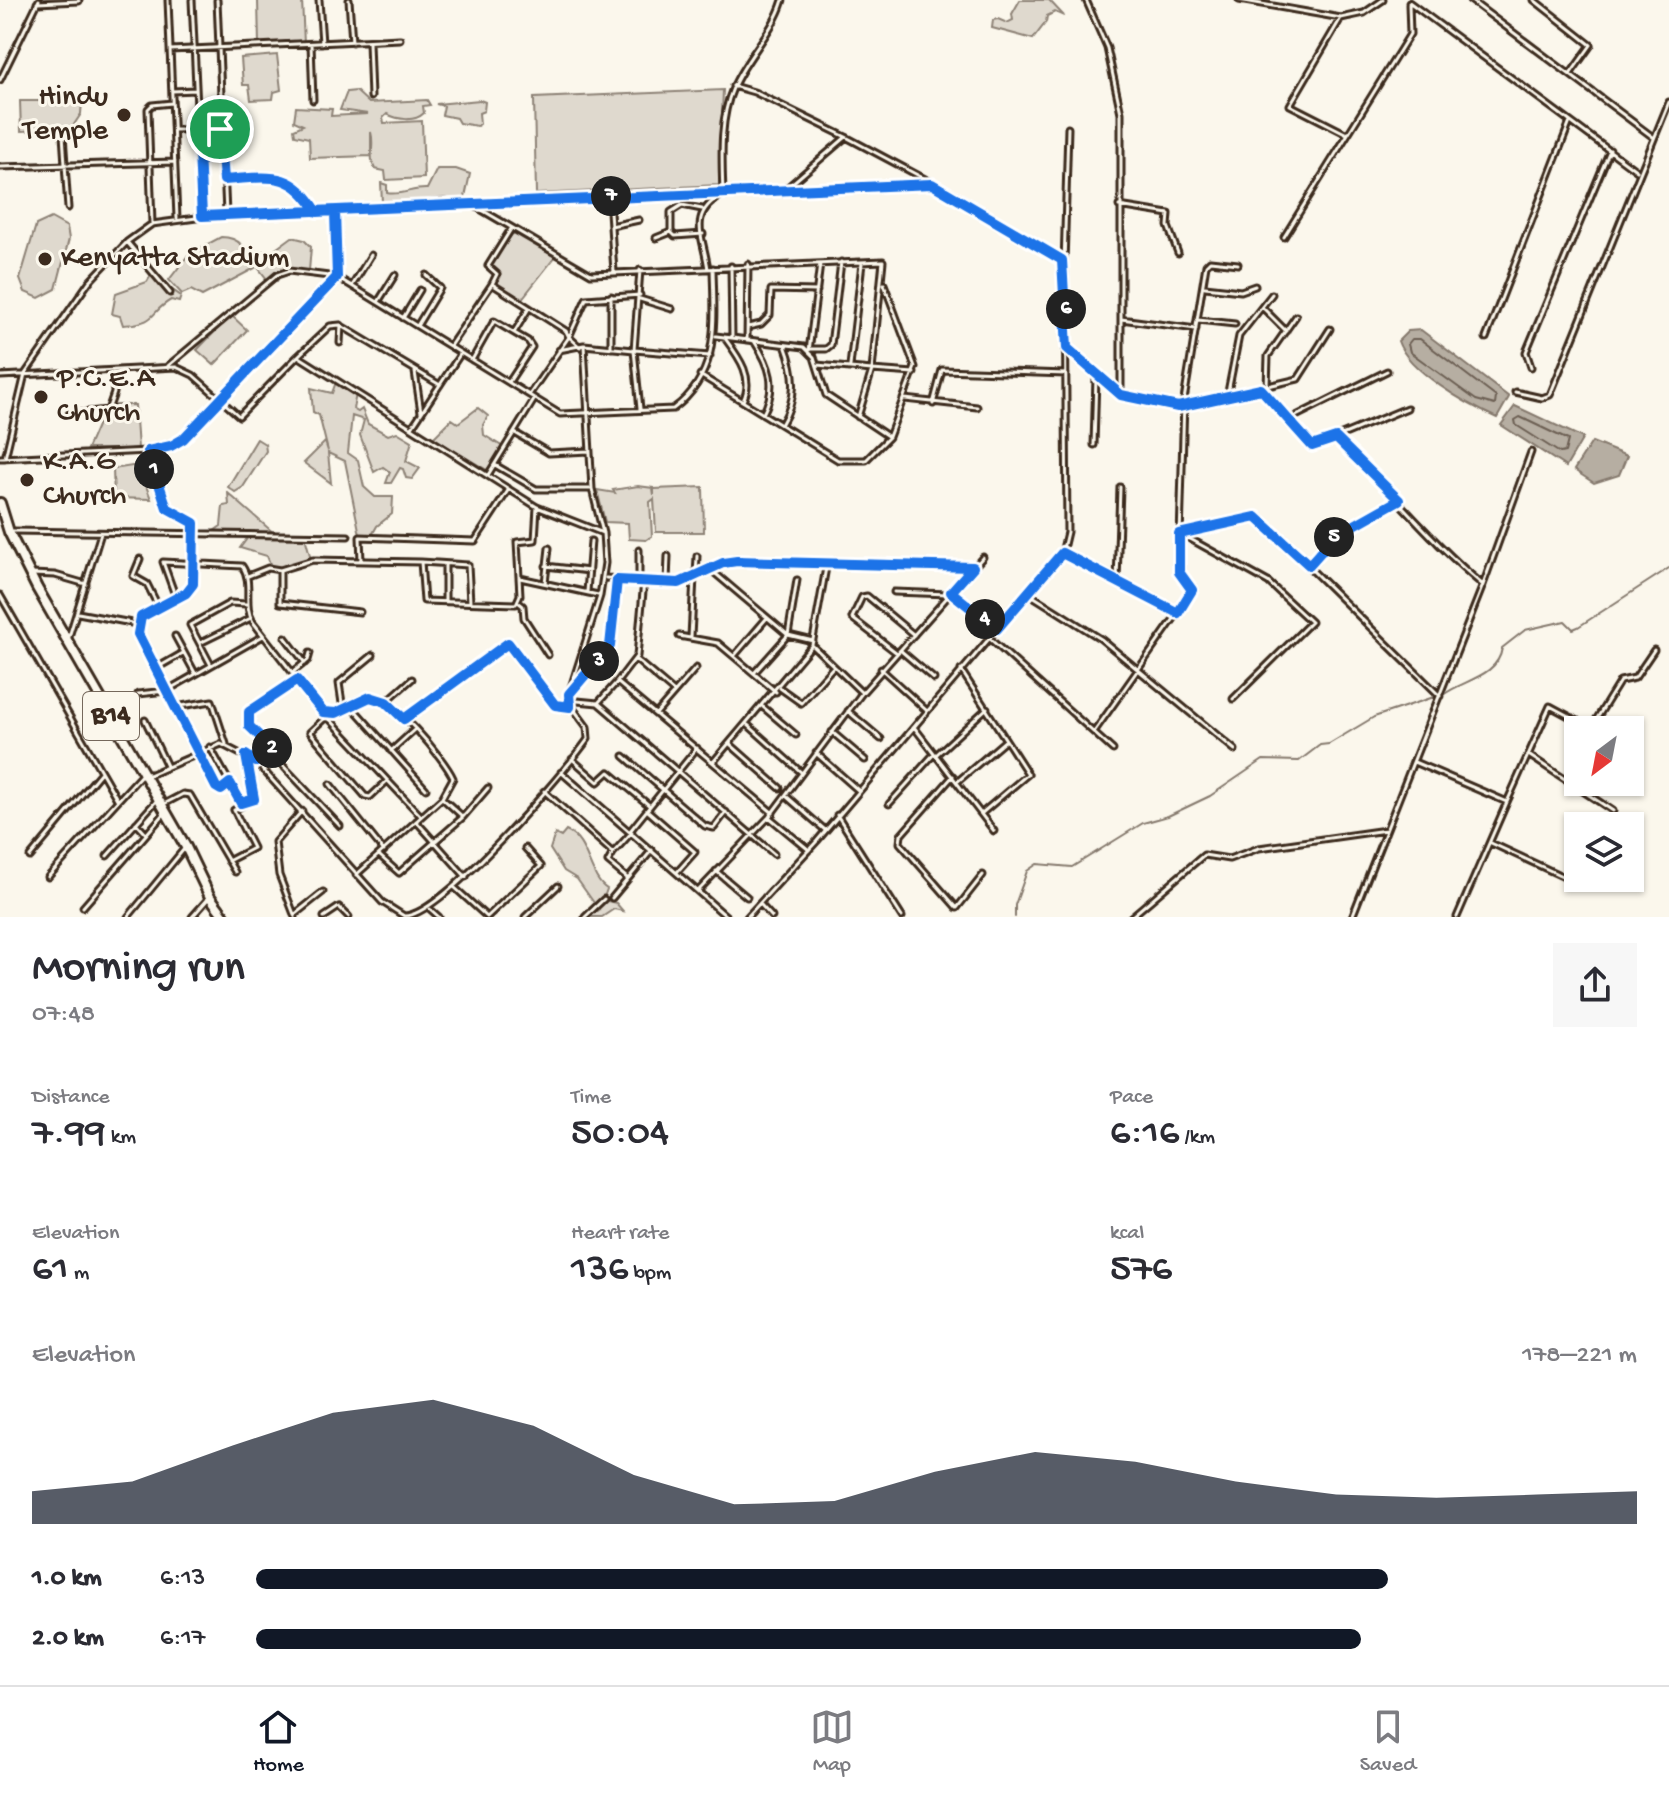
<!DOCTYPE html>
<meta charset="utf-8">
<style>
:root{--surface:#fff;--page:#f7f7f7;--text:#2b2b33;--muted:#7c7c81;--line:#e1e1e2;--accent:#111827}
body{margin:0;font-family:"Gochi Hand",sans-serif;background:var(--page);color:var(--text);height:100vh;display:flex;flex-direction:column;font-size:30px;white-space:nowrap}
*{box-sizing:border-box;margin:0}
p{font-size:26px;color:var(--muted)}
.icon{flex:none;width:44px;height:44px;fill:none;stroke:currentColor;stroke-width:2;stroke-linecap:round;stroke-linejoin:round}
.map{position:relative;height:917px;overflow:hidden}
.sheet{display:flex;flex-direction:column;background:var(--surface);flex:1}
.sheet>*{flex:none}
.needle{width:52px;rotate:212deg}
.buttons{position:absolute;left:1564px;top:716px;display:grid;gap:16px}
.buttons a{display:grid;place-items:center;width:80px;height:80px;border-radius:0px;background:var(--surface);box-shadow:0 2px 6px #0004;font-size:40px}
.pin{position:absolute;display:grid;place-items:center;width:68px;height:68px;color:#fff;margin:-34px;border:4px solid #fff;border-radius:50%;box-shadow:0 2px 8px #0007}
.km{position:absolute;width:40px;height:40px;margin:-20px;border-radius:50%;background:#222;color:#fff;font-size:22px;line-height:40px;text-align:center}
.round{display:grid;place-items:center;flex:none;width:84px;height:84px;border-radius:0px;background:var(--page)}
.head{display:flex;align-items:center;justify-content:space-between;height:136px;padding:0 32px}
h1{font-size:44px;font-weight:600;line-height:60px}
.figures{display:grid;grid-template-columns:repeat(3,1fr);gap:12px;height:136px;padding:8px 32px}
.figures div{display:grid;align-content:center}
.figures b{font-size:40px;font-weight:600}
.figures small{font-size:22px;font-weight:400}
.figures p{font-size:22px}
.chart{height:224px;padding:16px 32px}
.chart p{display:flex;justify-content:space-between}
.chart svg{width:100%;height:144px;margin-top:8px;fill:var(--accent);opacity:.7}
ul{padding:0 32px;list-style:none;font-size:26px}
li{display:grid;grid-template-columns:128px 96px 1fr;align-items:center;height:60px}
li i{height:20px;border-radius:10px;background:var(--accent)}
.dock{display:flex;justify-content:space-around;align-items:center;height:112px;border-top:2px solid var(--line);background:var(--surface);font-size:22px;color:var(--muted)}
.dock a{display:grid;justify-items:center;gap:4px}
.dock .active{color:var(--accent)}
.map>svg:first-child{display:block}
.green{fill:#dfd9ce;stroke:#8d8276;stroke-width:2}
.water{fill:#b6aea2;stroke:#85796d;stroke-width:2}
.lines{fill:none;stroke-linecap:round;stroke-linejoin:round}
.shore{stroke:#6c5f53;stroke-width:2}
.stream{stroke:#85796d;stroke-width:2}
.street-casing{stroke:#3b2a1e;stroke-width:9}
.highway-casing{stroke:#3b2a1e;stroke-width:14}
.street{stroke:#fbf7ec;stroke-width:3}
.highway{stroke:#fbf7ec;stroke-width:8}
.route-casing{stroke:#fff;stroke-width:16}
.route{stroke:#1a73e8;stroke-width:10}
.poi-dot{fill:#3b2a1e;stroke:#fbf7ec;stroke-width:3}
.labels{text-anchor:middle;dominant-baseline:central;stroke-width:6;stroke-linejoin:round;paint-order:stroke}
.shield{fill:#fbf7ec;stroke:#75685c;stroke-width:2}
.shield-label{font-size:28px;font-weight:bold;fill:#3b2a1e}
.poi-label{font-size:30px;fill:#3b2a1e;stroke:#fbf7ec;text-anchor:start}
</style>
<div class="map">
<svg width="1669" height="917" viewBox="0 0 1669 917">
<rect width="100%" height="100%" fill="#fbf7ec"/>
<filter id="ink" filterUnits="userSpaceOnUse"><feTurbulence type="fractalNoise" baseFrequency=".0125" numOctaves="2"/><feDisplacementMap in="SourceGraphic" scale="16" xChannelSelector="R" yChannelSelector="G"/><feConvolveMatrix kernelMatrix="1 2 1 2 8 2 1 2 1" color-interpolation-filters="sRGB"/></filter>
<g filter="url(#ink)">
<path class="green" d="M258,0H302L304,43L259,45Z
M1020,0H1049L1064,16L1055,12L1047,16L1046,22L1033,39L992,28L993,20L998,19L1007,23L1013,20L1012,14Z
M277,55L281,90L274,92L273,99L251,100L249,85H243L241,58Z
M723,90L719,185L536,194L534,98Z
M356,91L369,103L427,100L430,105L423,106L424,113C415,122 398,120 387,114L383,118L384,123L422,121L424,178L386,180L385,171L375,169C368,158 375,145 371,132V156L310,158L309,138L295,135L294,129L303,125L294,121L296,107L332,109L331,116L368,114L340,110L347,92Z
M480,100L485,102L484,111L479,113L480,124L477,126L459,123L456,118L442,115L444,106L436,104Z
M20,101H82L81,114L71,129L21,131Z
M437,169H456L470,174L465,197L461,202L444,198L389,205L382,202L381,183L387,185V193C400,196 413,188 427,189Z
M51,218L67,227L69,239L56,289L39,298L25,292L20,279L36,225Z
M513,233L555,257L521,300L497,284L501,276L490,265Z
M221,237C242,237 247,251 255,268L202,296L191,290L182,294L169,280L189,254Z
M292,237L304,240L311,247L309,271L284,269L277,281L267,279L256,265L253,251H273Z
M151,275L181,296L179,302L171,300C149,312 159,323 123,325L120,316L112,314L116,293L147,282Z
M231,315L247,330L214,365L197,350Z
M336,382L356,394L353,409L358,412L362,409L368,424L388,435L397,432L412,441L406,461L420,468L412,479L406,478L403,469L400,468L391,483H386L390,472L383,467L374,472L360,435L364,420L352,416L348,453L358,460L364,487L375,497H393L392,514L377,526L372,535H360L345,461L328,453L331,483L304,463L325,442L328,451L319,415L313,412L311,388L332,393Z
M116,405H135L138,449H87L99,421Z
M478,408L488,416L483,425L484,435L503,447L487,470L433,438L452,419L458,423Z
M257,439L265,444L266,451L243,487L235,492L228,487Z
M138,465L151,499L114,498L113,469Z
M638,486L653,488L654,495V489L703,487L704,532H656L654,499L650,502L652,536L646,540L629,539L628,523L605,522L597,490L615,493L613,490Z
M228,493L275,534L214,531L221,526L223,506L229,505Z
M249,536L305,537L311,559L283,567L271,566L267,556L240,548Z
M566,831C589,840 588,877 607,889L603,900L616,903L623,911L614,909L602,917H589L599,910L577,879L564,871L550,849L555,834L561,837Z"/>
<path class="water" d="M1421,330L1509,397L1497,418C1468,405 1408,371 1398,341L1408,331Z
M1515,406L1583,438L1566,467L1501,425Z
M1592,442L1627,456L1619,475L1594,483L1574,470Z"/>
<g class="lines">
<path class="shore" d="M1412,339H1420L1496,397L1495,405L1476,400L1410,352L1408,344Z
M1520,417L1568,440L1565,452L1560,453L1516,425L1515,420Z"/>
<path class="stream" d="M1443,695C1462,680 1498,677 1502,648L1525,630L1565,621L1573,629L1578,627L1669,568
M1015,917V905L1027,871L1037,864L1072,867L1143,823L1168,816L1210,796L1263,760L1299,761L1320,745L1329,744L1374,717L1437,696"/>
<defs>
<path id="street" d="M168,0L177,218
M192,0L202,216
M217,0L226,214
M319,0L322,43
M349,0L352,42
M1086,0L1107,48L1121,113V395
M1239,0L1341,18L1364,13L1383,0
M1470,0L1653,137
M1534,0L1591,45L1571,73
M1409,2L1637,171
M37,3L79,1
M1341,18L1290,105L1347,134
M369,42L371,97
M311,44L313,100
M170,50L400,39
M0,80L39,0
M733,86L754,92L846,137
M172,91L196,90
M174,130L219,129
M63,135L68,208
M0,167L175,162
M224,180C268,177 292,169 317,212
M609,196L614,272
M475,206L591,274L883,261L872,370L817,365
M1119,206L1169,214L1168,226L1178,253
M702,209L682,205L671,212V232L675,236L703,234
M152,224L148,109L152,105L172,103
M611,226L639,220
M1284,237L1410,34L1409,4
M656,238L671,232
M127,242L170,293
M1064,265L1068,128
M731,266L732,338
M708,269C703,234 687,215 723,194C722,160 719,120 733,88C746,57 773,33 783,0
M640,270L634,350L710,356
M492,284L497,274L488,266L511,229
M352,286L371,255
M1205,287L1241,291L1255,286
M611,296V348
M640,299L672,309
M378,302L395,275
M1263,308L1286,331
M403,318L420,290
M1121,319L1196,329
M1198,320L1235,324
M417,326L440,288L426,275
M748,327L761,324L770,315L771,290L817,291
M515,331L529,308
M716,336L804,347L814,357L826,395L889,437
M724,337C738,356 755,377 743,401
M1486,338L1570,122
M747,340L748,264
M754,341C770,365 778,386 763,414
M340,343L341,325
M450,346L492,284L566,331L569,337L529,395
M580,347L569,337L586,299L640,295
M1067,348L1121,395L1178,407L1298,379L1330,329
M810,349H826L831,345L841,262
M559,350L584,345L634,350L640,409
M809,351L820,264
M298,356L330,326L340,325L440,385
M472,360L494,321L528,341L532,347L509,382
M168,366L277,275L289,271L337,277L560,414L673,409C721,374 714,321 713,268
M850,366L862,263
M1531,367L1526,352L1610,150
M415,372L421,412
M700,375L838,460H866L889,437L915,367L884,284
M0,376L176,367L193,375L239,416L298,356L537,507L603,533
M1267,387L1268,356L1296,316
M1261,389L1313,447L1407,408
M1515,392L1542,398L1550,395L1669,102
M1227,397L1239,336L1272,294
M905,399L977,407
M933,404L942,370L1066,374
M69,414L108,410L114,393L113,371
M858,417L872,370L914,373
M1288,420L1387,371
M781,425C798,397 796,374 785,345
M412,427L461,353
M515,433L549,453L589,451
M1336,438C1387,486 1430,541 1483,585
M1094,445L1096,377
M148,453L167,508L194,523L193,584L186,593L141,617L138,634L216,787L221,790L230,783
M0,458L148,451L171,446L183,439L337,277L335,211
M5,458L25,374L89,282L127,242L152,224L226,214L932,184
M495,465L536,489H592
M488,475L534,400
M13,531L348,536
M1183,535L1258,517L1440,696
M1183,535L1268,582L1311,622L1233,699
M1062,553L1178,613L1094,732
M140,559L133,576L147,584L159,608
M361,561L360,537L475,541L509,489
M1309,564L1333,538L1399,500
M546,566L589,571
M710,569L788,635L755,672
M280,570L313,560L421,562
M31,574L55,575L86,584
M248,576L268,568L280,570V603L360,612
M696,576L697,556
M520,578L598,595
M606,578L679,583L723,563L737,561L973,567
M797,580L788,635L813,641
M639,581V550
M644,581L637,656L617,682L773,813
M667,582L668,556
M1117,582L1120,487
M545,583L549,548
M587,592L591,541
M894,592L949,594
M951,592L997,629
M1028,593L1101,639L1235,750
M0,595L117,799
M176,598L163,562L242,566C254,583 242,604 253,622L323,712L421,816
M445,601V565
M470,602L468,565L421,562L424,601L516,604L520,595L517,542L535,540L537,507
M518,602L523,606L524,618L548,655
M78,613L137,624
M1178,613L1192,590L1179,572L1184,400L1206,265L1210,261L1238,264
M175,636L195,673
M679,636L718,643L776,692
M285,637L305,663
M691,637L694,577
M989,638L1113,750
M68,640L101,533
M200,643L251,618
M813,646L862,693
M900,650L934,679
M897,653L852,618L862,597L867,596L914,635
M735,655L766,619
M635,659L674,692
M211,665L190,625L230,603L246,604
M155,669L183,653
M881,669L926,710
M961,670L1028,774L982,813
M292,673L308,660L310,653
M780,688L801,703L834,666
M570,693L610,646L617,580
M138,694L166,691L263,636
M567,700L598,703L617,682
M386,702L412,679
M598,703L774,854
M175,707L212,701L226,744
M763,707L796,735
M343,710L339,683L373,655
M355,710L426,789
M848,711L881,739
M323,712C344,716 351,698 369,697C391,695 444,758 453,778L442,798L356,875
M656,714L696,668
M326,717L310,732L365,796L370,797L387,781
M404,719L505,643L512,647L555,705L570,707
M145,720L167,766
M748,725L802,773
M914,727L994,831
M832,732L865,760
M730,744L780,788
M210,747L241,803
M391,751L414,730
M816,753L858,790
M272,754L340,826
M937,754L987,708
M624,756L705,826L714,828L726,812
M1530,756L1613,811
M572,759L598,782L609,772L650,806
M714,761L812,645L827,562
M256,762L274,750L249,726V712L296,681
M1414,762L1507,802L1550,706L1591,728L1620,681L1635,678L1654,650
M561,772L727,917
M149,775L221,744L256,762L382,902L404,916C441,917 564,773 588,739L587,727L567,700L600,596L605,563L603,533L592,489L584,345
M953,776L901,835L900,843L957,908L983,875
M957,782L1006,740
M330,784L384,851
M544,791L613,853L632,832
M786,796L825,830
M889,804L934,754
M162,805L183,794L190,795L235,872
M648,811L695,852L678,871
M837,815L902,917
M463,817L488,788
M769,817L809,850
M416,821L466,877
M136,823L146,834
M630,831L697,748
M1491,843L1564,877
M613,853L608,862L627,878
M107,856L158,799
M380,856L399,873L463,817L442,798
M30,857L101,772
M228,861L253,848L234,810L254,799L246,755
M716,871L747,897
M48,877L143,773
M454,887L487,917
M699,890L769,817L862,693L983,557
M612,898L652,850
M761,905L772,917
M83,907L164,814
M430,909L439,917
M294,915L323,892
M128,917L184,849
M192,917L208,899
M295,917L279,875L275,842L302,811
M324,917L339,907L349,917
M487,917L541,866L525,848
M525,917L558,886
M585,917L604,899
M747,917L817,841L1062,553L1067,532L1065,272L1062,260L957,196L846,137L782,192
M1131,917L1204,855L1229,859L1259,848L1386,830
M1352,917L1483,585L1531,452
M1457,917L1507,802"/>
<path id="highway" d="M0,503L9,532L37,588L186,847L210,897L225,917"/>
</defs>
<use href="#street" class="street-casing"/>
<use href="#highway" class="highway-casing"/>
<use href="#street" class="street"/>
<use href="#highway" class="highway"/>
</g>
</g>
<g class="lines" filter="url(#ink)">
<defs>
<path id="route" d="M220,129L224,180C268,177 292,169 317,212L335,211L337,277L183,439L171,446L148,451L167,508L194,523L193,584L186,593L141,617L138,634L216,787L221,790L230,783L241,803L254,799L246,755L256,762L274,750L249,726V712L297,680L323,712L336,713L370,697L386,702L404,719L508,643L555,705L570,707L569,694L610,646L617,580L679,583L723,563L737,561L973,567L951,592L997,629L1062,553L1178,613L1192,590L1179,572V534L1256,517L1309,565L1335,536L1399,500L1336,438L1312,446L1261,389L1178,407L1121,395L1067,348L1062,260L932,184L202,216L198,130L220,129"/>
</defs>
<use href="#route" class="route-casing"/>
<use href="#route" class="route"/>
</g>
<g class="poi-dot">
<circle cx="124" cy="115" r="8"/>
<circle cx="45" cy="259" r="8"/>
<circle cx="41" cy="397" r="8"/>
<circle cx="27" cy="480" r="8"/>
</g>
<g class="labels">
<rect class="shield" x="83" y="692" width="56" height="48" rx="6"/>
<g class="shield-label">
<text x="111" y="716">B14</text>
</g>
<g class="poi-label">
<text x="108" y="98" text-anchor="end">Hindu<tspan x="108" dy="34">Temple</tspan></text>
<text x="61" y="259">Kenyatta Stadium</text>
<text x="57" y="380">P.C.E.A<tspan x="57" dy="34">Church</tspan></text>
<text x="43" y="463">K.A.G<tspan x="43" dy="34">Church</tspan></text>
</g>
</g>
</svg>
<div class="buttons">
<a><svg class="needle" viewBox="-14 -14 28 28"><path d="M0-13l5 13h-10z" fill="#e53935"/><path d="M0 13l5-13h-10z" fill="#7c7c81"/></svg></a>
<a><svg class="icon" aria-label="layers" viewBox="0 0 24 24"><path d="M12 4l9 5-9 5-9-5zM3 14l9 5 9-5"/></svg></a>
</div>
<div class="pin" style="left:220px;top:129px;background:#1e9e55"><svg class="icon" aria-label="arrive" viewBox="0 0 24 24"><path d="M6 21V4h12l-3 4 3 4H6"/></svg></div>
<b class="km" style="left:154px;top:469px">1</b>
<b class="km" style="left:272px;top:748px">2</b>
<b class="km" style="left:599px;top:661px">3</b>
<b class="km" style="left:985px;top:619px">4</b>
<b class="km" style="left:1334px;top:537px">5</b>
<b class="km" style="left:1066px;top:309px">6</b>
<b class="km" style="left:611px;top:196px">7</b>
</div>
<section class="sheet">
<div class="head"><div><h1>Morning run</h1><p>07:48</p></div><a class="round"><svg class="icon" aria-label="share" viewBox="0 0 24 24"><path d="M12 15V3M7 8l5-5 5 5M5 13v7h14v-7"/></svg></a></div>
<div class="figures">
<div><p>Distance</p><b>7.99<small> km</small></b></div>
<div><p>Time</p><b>50:04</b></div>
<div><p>Pace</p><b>6:16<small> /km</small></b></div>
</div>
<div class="figures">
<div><p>Elevation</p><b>61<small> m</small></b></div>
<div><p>Heart rate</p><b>136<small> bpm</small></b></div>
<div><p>kcal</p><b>576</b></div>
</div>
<div class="chart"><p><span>Elevation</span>178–221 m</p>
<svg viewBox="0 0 160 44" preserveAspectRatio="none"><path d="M0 44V34L10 31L20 20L30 10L40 6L50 14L60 29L70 38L80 37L90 28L100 22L110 25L120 31L130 35L140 36L150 35L160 34V44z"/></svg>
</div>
<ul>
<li><b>1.0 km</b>6:13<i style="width:82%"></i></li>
<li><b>2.0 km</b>6:17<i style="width:80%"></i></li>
</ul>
</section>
<nav class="dock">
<a class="active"><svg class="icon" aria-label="home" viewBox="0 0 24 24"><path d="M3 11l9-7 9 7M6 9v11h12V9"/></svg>Home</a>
<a><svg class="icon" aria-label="map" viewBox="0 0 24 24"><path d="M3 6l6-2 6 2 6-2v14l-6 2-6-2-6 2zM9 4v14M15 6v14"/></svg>Map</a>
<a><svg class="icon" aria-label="saved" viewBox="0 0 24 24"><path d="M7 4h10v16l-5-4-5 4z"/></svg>Saved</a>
</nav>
